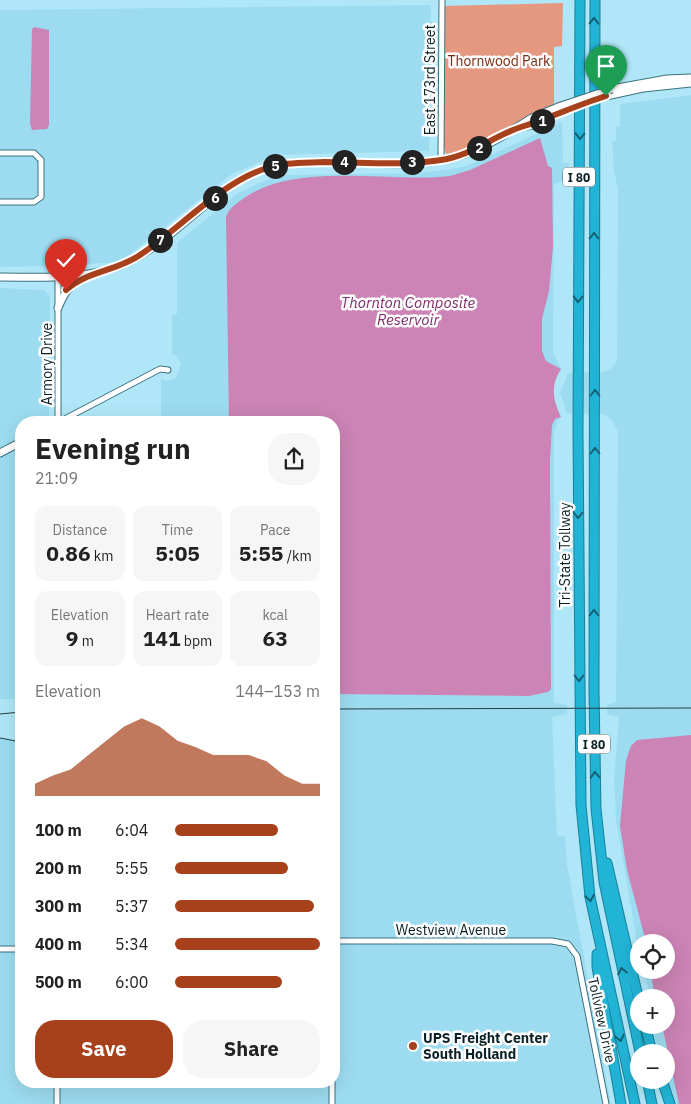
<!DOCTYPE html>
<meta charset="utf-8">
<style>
:root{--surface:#fff;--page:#f6f6f6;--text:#222;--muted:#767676;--accent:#a7411b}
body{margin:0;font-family:"IBM Plex Sans",sans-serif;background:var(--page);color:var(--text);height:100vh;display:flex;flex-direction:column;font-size:19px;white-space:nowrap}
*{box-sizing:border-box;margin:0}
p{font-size:16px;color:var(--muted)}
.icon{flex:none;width:28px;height:28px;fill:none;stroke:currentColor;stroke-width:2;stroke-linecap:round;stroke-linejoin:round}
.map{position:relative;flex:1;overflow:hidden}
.details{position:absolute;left:15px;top:416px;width:325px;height:672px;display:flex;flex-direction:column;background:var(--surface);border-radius:20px;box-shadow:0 5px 20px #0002}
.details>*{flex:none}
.controls{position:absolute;left:630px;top:934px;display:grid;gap:10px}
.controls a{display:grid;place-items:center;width:45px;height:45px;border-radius:50%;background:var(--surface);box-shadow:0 5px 20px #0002;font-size:25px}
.pin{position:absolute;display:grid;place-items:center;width:42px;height:42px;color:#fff;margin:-51px -21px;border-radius:50% 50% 50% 0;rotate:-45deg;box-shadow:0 0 5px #0007}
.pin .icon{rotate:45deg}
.km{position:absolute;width:25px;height:25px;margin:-12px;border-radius:50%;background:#222;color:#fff;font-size:14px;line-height:25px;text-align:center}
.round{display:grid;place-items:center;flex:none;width:52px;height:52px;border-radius:20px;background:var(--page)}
.head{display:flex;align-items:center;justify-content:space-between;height:85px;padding:0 20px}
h1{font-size:28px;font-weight:700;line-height:38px}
.stats{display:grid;grid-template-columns:repeat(3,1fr);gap:8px;height:85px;padding:5px 20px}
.stats div{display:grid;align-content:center;border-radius:12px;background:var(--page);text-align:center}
.stats b{font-size:21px;font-weight:700}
.stats small{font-size:14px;font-weight:400}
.stats p{font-size:14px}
.chart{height:140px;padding:10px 20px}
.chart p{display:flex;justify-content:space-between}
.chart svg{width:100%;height:90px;margin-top:5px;fill:var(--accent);opacity:.7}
.cta{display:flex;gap:10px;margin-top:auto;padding:10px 20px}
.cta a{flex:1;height:58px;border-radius:20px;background:var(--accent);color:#fff;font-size:20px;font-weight:700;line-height:58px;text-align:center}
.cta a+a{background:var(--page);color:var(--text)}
ul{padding:0 20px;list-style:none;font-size:16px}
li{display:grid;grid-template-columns:80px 60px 1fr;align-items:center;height:38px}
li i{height:12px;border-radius:6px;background:var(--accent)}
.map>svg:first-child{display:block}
.built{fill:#9ddcf0}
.green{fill:#e49880}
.water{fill:#cb84b5}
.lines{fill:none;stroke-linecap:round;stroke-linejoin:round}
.street-casing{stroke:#3d7180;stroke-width:7}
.secondary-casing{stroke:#3d7180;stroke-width:9}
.highway-casing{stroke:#198099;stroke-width:11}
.street{stroke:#fff;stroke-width:5}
.secondary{stroke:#fff;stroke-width:7}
.highway{stroke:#22b4d7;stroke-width:9}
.rail{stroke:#223d44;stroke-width:1}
.secondary-bridge-casing{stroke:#3d7180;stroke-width:9;stroke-linecap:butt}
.secondary-bridge{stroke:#fff;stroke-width:7}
.oneway{stroke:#146275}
.route-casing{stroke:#fff;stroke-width:10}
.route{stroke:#a7411b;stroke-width:6}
.poi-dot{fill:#a7411b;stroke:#fdfdfd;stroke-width:2}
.labels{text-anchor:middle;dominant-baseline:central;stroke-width:5;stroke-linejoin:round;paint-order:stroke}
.shield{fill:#fdfdfd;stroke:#526266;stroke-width:1}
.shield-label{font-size:12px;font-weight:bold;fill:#091f25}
.park-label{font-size:14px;fill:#752b10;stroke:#fdfdfd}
.street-label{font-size:14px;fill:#091f25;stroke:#fdfdfd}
.poi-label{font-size:14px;font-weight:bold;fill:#091f25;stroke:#fdfdfd;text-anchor:start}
.water-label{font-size:15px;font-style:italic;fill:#802c6b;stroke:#fdfdfd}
</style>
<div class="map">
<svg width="691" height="1104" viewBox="0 0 691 1104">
<rect width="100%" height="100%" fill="#b0e7f8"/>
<path class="built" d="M431,5L429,151L275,155L232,174L120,262L56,266L0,267V10Z
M691,95V1104H674L666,1078V1052H659L652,1026L666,1025V998L651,997L643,970H666V942H639V953L616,821L614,779L619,717L607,714V705L616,702L618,431L612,420L603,414L567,413L560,393L568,373L604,372L612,368L617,360L618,190L614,170L612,142L616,141V127L620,126V104Z
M562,122L563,163L569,162V179L554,184L553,352L561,369L554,384L553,393L555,405L561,417L557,422L554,433V703L567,705V714L552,717L557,835L565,836L567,865L611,1104H0V738L21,742V1082H334V422H78L90,417H161V379L166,381L176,378L181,364L176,355L172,354V315L177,314V243L238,193L266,180L287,175L418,173L452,169L469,165Z
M0,288L44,290L50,296L49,422H21V699H0Z"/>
<path class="green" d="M563,3L562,46L554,47V105L516,123L455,161C447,158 444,151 443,143L444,6Z"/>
<path class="water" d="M34,27L49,30V125L47,129L32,130L30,124L32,29Z
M540,138L548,166L552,168L553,247L549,291L542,319V351L546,361L561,369C550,386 553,400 561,417L555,419L552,425L550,461L551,689L548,692L529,696L334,694V422H229L226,217C229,208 236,204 244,198C299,161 385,183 450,176L470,170Z
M691,735V1104H679L662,1025H666V998L655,997L650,970H666V942H646L627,870L620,826L626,760L631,746L637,740Z"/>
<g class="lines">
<defs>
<path id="street" d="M0,153H34L41,160V197L34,202H0
M441,160L442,0
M58,422V276
M59,422L160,369L168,370
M334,941H552L568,944L577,956L606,1104
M0,949H21
M57,1104V1082
M332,1104V1082"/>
<path id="secondary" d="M612,89L667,79L691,78
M606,96L643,88L691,83
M521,127L532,125L562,112
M0,277C37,277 78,280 113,268C169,250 208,188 264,169C283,162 304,163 324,162C362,162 404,167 441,160C474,155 503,136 530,119C540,114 551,110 561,106
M58,308C64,293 70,283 86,277
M0,453L21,442"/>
<path id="highway" d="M580,0L578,431L581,805L590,897L635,1104
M595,0L594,691L596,809L604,882L640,1052
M607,863L639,1001
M597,954V967L621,1104
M645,1025L652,1052
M647,1080L652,1104
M662,1080L670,1104"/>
</defs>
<use href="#street" class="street-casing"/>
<use href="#secondary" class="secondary-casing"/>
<use href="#highway" class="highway-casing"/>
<use href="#street" class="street"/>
<use href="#secondary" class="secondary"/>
<use href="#highway" class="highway"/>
<path class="rail" d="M334,709L691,708
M0,714L21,712
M0,738L21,742"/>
<defs>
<path id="secondary-bridge" d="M561,106L612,89
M562,112L606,96"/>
</defs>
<use href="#secondary-bridge" class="secondary-bridge-casing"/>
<use href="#secondary-bridge" class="secondary-bridge"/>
</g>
<defs><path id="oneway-chevron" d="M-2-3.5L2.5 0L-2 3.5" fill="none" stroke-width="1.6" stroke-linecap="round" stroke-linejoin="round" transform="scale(1.25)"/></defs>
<g class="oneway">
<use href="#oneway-chevron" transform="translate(594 21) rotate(-89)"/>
<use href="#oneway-chevron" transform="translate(580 136) rotate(91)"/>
<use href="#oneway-chevron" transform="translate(594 236) rotate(-90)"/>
<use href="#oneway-chevron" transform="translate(578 299) rotate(91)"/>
<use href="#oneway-chevron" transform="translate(595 393) rotate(-90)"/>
<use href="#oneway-chevron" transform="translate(595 451) rotate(-90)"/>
<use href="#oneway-chevron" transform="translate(578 515) rotate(90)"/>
<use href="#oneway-chevron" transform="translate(594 613) rotate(-90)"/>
<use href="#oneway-chevron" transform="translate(579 678) rotate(90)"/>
<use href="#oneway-chevron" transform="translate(595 775) rotate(-92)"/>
<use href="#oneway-chevron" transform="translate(590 898) rotate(81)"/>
<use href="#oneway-chevron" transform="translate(622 971) rotate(-102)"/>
<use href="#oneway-chevron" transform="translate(620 1038) rotate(77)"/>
</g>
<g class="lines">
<defs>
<path id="route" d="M66,290C87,271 117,271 140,255C179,229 220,184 264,169C283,162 304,163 324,162C362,162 403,166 441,160C471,156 493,136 521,127C550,118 577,105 606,96"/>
</defs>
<use href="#route" class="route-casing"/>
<use href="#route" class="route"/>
</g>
<circle class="poi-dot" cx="413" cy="1046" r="5"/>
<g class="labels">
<g class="shield">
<rect x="563" y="167.5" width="32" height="19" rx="4"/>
<rect x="578" y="734.5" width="32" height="19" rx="4"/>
</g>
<g class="shield-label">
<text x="579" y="177">I 80</text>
<text x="594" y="744">I 80</text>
</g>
<g class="park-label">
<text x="499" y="61">Thornwood Park</text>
</g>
<g class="street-label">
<text transform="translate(430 80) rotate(-90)">East 173rd Street</text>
<text transform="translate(47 364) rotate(-90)">Armory Drive</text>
<text transform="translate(565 555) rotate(-90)">Tri-State Tollway</text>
<text x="451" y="930">Westview Avenue</text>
<text transform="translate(602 1020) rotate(78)">Tollview Drive</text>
</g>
<g class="poi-label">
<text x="423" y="1038">UPS Freight Center<tspan x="423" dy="16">South Holland</tspan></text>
</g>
<g class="water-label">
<text x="408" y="302">Thornton Composite<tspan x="408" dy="17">Reservoir</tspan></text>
</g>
</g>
</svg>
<div class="controls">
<a><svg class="icon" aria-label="locate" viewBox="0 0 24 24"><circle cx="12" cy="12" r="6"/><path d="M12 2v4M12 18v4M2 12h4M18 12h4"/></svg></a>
<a>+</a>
<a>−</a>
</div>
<div class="pin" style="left:606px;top:96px;background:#1e9e55"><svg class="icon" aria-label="arrive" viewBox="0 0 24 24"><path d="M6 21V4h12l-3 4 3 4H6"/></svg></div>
<div class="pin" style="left:66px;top:290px;background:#d93025"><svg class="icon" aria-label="check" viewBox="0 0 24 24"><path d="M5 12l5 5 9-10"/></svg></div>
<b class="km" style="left:542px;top:121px">1</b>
<b class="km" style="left:479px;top:148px">2</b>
<b class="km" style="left:412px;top:162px">3</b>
<b class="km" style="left:344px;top:162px">4</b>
<b class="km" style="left:275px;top:166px">5</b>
<b class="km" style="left:215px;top:198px">6</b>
<b class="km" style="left:160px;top:240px">7</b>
<section class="details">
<div class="head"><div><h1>Evening run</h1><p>21:09</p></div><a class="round"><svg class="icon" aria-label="share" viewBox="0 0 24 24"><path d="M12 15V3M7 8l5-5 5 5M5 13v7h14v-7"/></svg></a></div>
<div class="stats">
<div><p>Distance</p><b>0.86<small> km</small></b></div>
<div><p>Time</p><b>5:05</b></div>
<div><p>Pace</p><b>5:55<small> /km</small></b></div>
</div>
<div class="stats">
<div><p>Elevation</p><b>9<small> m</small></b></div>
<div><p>Heart rate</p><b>141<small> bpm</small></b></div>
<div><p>kcal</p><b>63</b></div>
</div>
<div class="chart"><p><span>Elevation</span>144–153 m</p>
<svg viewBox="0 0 160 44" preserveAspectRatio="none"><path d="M0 44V38L10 34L20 31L30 24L40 17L50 10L60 6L70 10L80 17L90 20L100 24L110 24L120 24L130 27L140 34L150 38L160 38V44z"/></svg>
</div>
<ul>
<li><b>100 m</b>6:04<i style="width:71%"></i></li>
<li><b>200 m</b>5:55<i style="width:78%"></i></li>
<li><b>300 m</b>5:37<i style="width:96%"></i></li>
<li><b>400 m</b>5:34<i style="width:100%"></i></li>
<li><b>500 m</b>6:00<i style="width:74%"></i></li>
</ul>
<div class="cta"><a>Save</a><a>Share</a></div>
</section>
</div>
